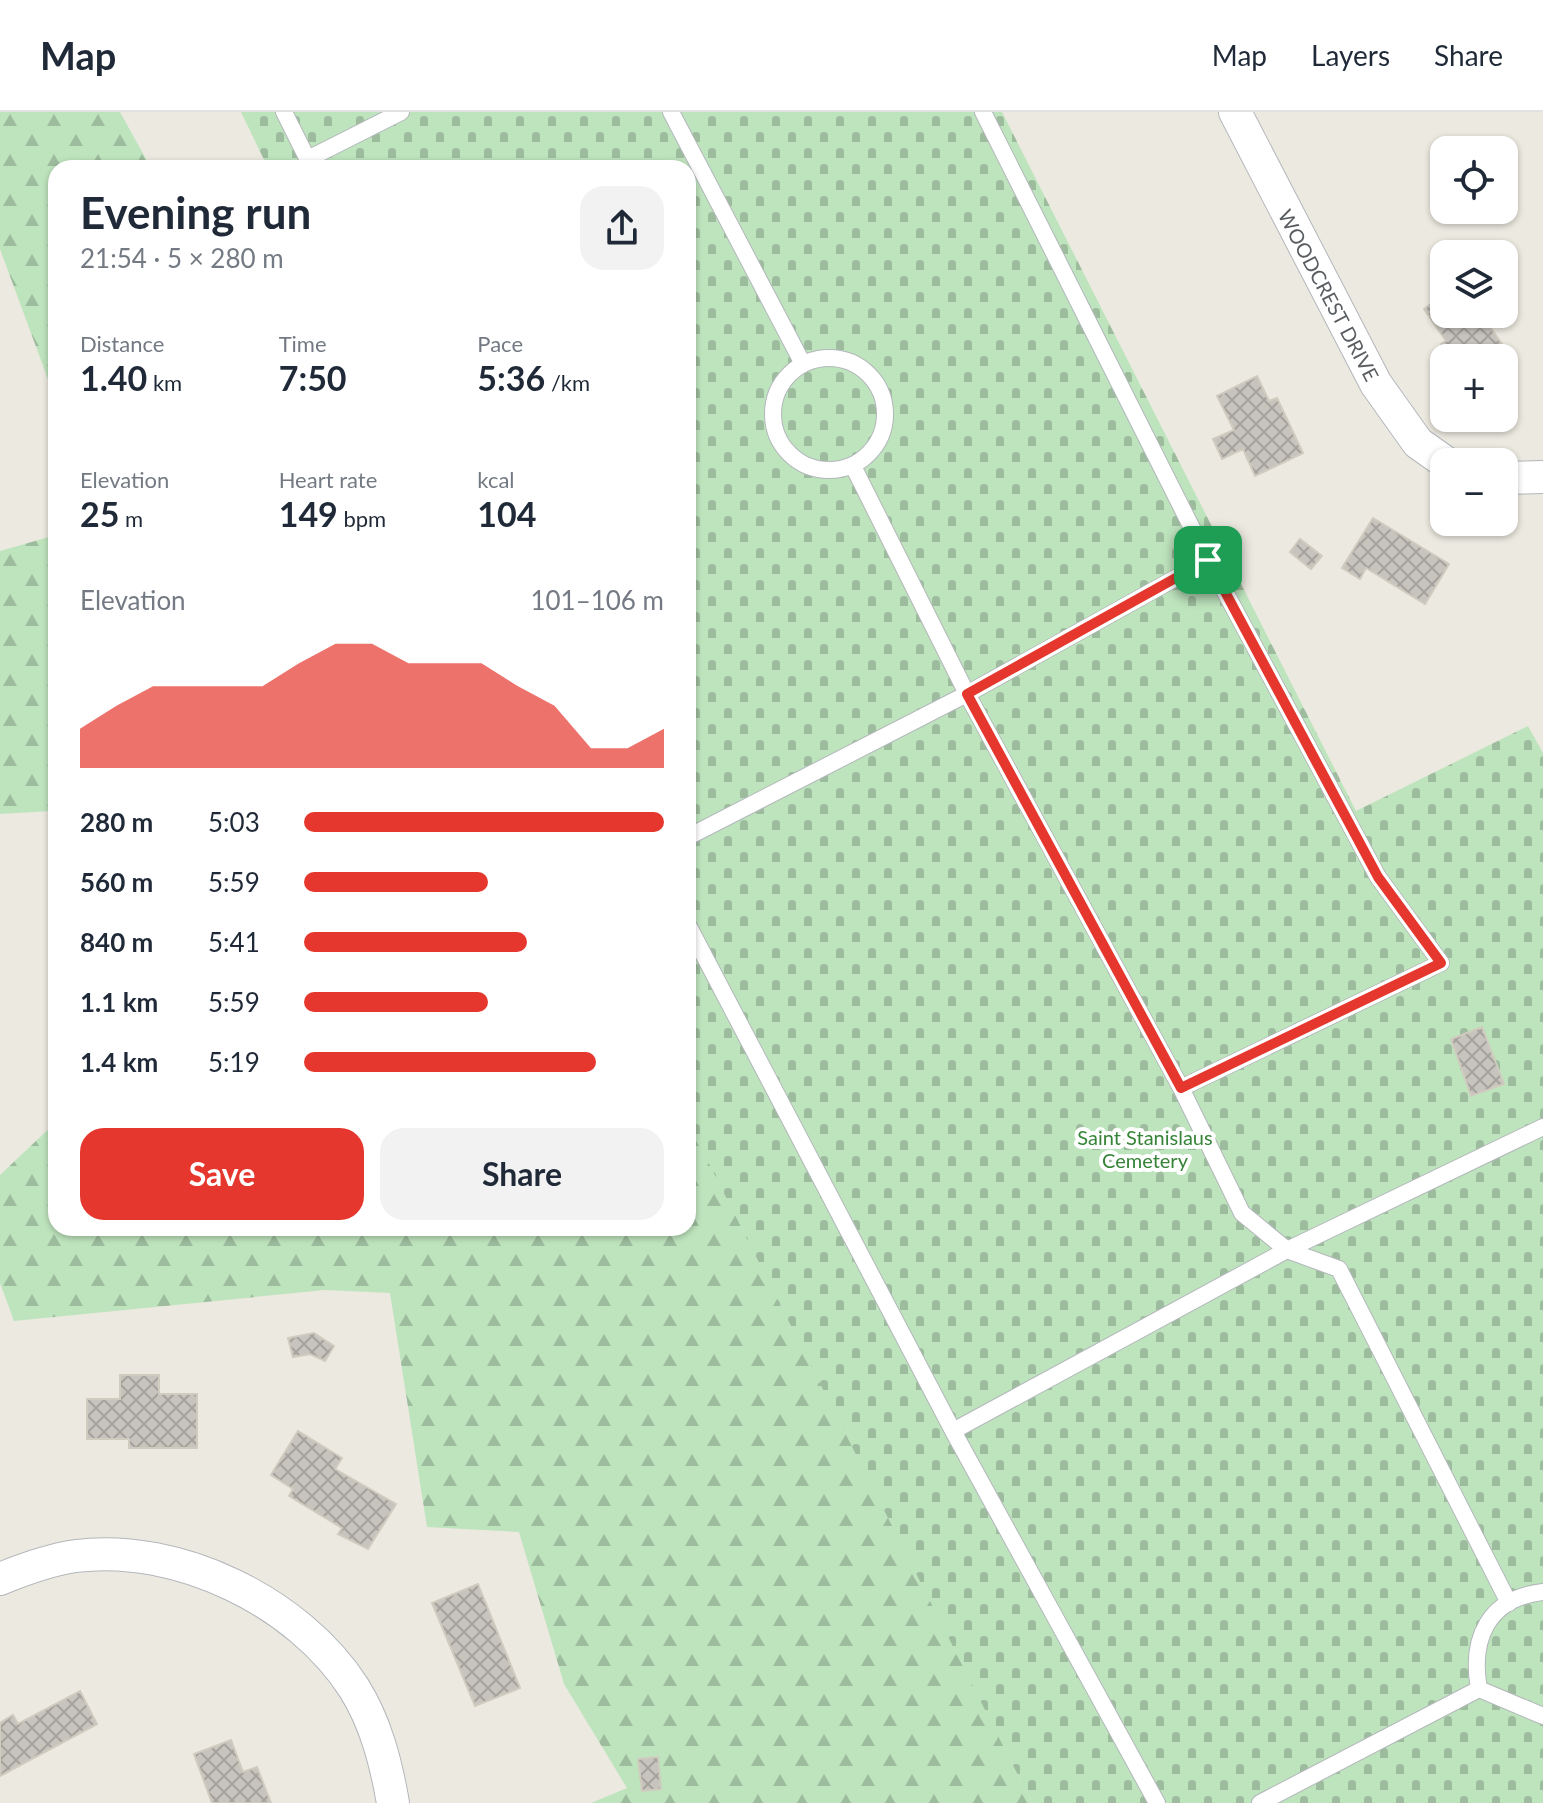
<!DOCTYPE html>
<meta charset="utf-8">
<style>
:root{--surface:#fff;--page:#f2f2f3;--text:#1f2937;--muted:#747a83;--line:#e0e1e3;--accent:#e5372d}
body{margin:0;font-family:Lato,sans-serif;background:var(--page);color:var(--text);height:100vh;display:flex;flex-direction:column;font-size:30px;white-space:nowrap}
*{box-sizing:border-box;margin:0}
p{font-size:26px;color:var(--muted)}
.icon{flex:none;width:44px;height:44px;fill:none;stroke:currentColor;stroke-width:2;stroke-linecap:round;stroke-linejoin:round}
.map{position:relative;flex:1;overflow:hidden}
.details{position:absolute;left:48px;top:48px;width:648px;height:1076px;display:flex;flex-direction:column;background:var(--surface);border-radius:24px;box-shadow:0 2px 6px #0004}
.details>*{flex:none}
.fabs{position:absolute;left:1430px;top:24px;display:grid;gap:16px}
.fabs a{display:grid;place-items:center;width:88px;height:88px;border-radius:16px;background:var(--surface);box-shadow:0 2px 6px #0004;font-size:40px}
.pin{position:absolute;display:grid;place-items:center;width:68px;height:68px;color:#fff;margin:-34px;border-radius:16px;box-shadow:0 4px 12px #0006}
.round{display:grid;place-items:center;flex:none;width:84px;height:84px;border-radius:24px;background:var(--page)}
.summary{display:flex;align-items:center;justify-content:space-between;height:136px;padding:0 32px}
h1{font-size:44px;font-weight:700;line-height:60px}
.figures{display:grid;grid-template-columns:repeat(3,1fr);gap:12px;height:136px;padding:8px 32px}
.figures div{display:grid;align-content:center}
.figures b{font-size:34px;font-weight:700}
.figures small{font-size:22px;font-weight:400}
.figures p{font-size:22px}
.chart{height:224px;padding:16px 32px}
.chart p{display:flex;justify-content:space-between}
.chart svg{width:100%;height:144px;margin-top:8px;fill:var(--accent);opacity:.7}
.primary-button{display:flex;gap:16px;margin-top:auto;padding:16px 32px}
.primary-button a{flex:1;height:92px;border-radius:24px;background:var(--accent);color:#fff;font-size:32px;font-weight:700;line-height:92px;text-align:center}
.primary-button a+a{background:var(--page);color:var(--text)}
ul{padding:0 32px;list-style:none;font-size:26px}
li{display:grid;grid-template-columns:128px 96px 1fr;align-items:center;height:60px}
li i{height:20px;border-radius:10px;background:var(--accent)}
header{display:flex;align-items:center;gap:48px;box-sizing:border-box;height:112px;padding:0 40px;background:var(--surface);border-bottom:2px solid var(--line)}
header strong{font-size:38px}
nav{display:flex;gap:44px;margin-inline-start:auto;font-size:28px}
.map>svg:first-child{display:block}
.forest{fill:url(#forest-firs)}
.cemetery{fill:url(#cemetery-stones)}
.building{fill:url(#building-cross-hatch);stroke:#d0cbbf;stroke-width:2}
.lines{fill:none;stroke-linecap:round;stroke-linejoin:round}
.lane-casing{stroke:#b3b7bb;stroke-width:18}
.street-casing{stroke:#b3b7bb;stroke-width:34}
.lane{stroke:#fff;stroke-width:16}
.street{stroke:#fff;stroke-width:32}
.route-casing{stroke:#fff;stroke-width:16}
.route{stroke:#e5372d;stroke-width:10}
.labels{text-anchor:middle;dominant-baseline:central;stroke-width:8;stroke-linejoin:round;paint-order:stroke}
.street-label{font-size:20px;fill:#595d61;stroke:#fff}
.park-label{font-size:20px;fill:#368438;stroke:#fff}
</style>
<header>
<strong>Map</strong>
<nav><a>Map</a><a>Layers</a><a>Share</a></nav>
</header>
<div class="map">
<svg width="1543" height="1691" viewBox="0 0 1543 1691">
<defs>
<pattern id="forest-firs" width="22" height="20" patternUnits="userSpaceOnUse" patternTransform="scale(2)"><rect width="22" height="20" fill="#bee4bd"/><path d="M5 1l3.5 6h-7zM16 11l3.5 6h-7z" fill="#9dbc9d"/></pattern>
<pattern id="cemetery-stones" width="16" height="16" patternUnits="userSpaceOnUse" patternTransform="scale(2)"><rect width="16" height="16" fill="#bee4bd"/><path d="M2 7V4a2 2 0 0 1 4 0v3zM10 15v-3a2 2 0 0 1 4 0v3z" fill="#9dbc9d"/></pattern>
<pattern id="building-cross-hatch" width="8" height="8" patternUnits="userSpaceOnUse" patternTransform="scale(2)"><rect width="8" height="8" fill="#c7c4be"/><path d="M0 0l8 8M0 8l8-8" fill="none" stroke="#a5a29e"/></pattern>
</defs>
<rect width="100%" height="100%" fill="#ece9e0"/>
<path class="forest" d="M0,0H120L151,56H56V289L0,137Z
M56,423V693L51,699L0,702V439Z
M688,1004L1032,1691H591L627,1676L564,1572L519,1420L427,1415L390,1181L325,1178L14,1209L0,1171V1063L56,1010V1116H688Z"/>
<path class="cemetery" d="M241,0H1002L1356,699L1528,614L1543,641V1691H1032L688,1010V56H268Z"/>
<path class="building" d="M1444,183V202H1481L1506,238L1494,246H1457L1451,237L1447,240L1441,232L1446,229L1424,197Z
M1257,264L1269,289L1277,286L1303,341L1255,364L1243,337L1222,347L1213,327L1234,318L1217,284Z
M1373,406L1449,452L1425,492L1366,456L1360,467L1342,456Z
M1300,427L1322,444L1311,457L1290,440Z
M1482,915L1504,972L1471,984L1451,927Z
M314,1221L334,1234L325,1249L310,1242L293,1245L288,1226Z
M120,1263H159V1282H197V1336H129V1327H87V1287H120Z
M298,1319L342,1346L335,1357L396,1392L368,1437L338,1422L342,1416L289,1384L293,1377L271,1363Z
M478,1472L520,1576L475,1594L432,1491Z
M80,1579L97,1612L0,1664V1611L13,1603L18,1612Z
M231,1628L243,1660L257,1655L271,1691H212L194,1642Z
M658,1645L661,1677L642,1679L638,1647Z"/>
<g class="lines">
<defs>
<path id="lane" d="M284,0L312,56
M671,0L803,252
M983,0L1208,448
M308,47L401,0
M773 302a56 56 0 1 1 112 0a56 56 0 1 1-112 0Z
M688,725L967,582L1208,448L1378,765L1441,851L1181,976L967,582L853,354
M688,813L953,1319L1157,1691
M1181,976L1242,1101L1287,1138L1339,1157L1509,1491
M953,1319L1287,1138L1543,1015
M1543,1480C1488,1486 1470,1527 1479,1577L1543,1604
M1260,1691L1479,1577"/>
<path id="street" d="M1235,0L1376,272L1418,331L1445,350
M1504,366L1543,365
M0,1467C24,1457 49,1448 76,1444C178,1431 299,1490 354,1576C376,1611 386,1651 393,1691"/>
</defs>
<use href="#lane" class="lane-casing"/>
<use href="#street" class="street-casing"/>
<use href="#lane" class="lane"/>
<use href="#street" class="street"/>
</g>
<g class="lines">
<defs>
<path id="route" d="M1208,448L1378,765L1441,851L1181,976L967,582Z"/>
</defs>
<use href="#route" class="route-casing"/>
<use href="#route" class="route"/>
</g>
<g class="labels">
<g class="street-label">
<text transform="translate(1329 183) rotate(62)">WOODCREST DRIVE</text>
</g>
<g class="park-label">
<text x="1145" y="1025">Saint Stanislaus<tspan x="1145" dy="23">Cemetery</tspan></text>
</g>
</g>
</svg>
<div class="fabs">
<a><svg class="icon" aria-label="locate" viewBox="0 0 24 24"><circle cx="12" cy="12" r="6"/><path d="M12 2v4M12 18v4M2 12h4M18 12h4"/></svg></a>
<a><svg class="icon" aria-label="layers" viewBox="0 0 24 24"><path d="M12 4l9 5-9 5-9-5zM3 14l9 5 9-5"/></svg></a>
<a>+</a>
<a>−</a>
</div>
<div class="pin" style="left:1208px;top:448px;background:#1e9e55"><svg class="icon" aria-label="arrive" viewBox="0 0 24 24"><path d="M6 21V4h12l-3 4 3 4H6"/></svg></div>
<section class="details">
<div class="summary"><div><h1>Evening run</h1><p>21:54 · 5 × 280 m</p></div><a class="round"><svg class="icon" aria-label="share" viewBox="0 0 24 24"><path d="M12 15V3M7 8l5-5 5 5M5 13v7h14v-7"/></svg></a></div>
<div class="figures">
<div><p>Distance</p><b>1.40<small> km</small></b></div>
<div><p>Time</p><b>7:50</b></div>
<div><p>Pace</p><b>5:36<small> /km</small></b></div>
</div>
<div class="figures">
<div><p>Elevation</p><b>25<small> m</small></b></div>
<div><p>Heart rate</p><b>149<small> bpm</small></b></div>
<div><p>kcal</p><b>104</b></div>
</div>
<div class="chart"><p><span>Elevation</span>101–106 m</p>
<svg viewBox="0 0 160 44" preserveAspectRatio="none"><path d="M0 44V32L10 25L20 19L30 19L40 19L50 19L60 12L70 6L80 6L90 12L100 12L110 12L120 19L130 25L140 38L150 38L160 32V44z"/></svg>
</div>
<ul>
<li><b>280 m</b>5:03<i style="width:100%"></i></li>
<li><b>560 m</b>5:59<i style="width:51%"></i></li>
<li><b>840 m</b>5:41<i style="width:62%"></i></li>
<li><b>1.1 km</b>5:59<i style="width:51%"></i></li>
<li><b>1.4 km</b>5:19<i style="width:81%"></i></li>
</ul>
<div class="primary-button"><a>Save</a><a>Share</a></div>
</section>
</div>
